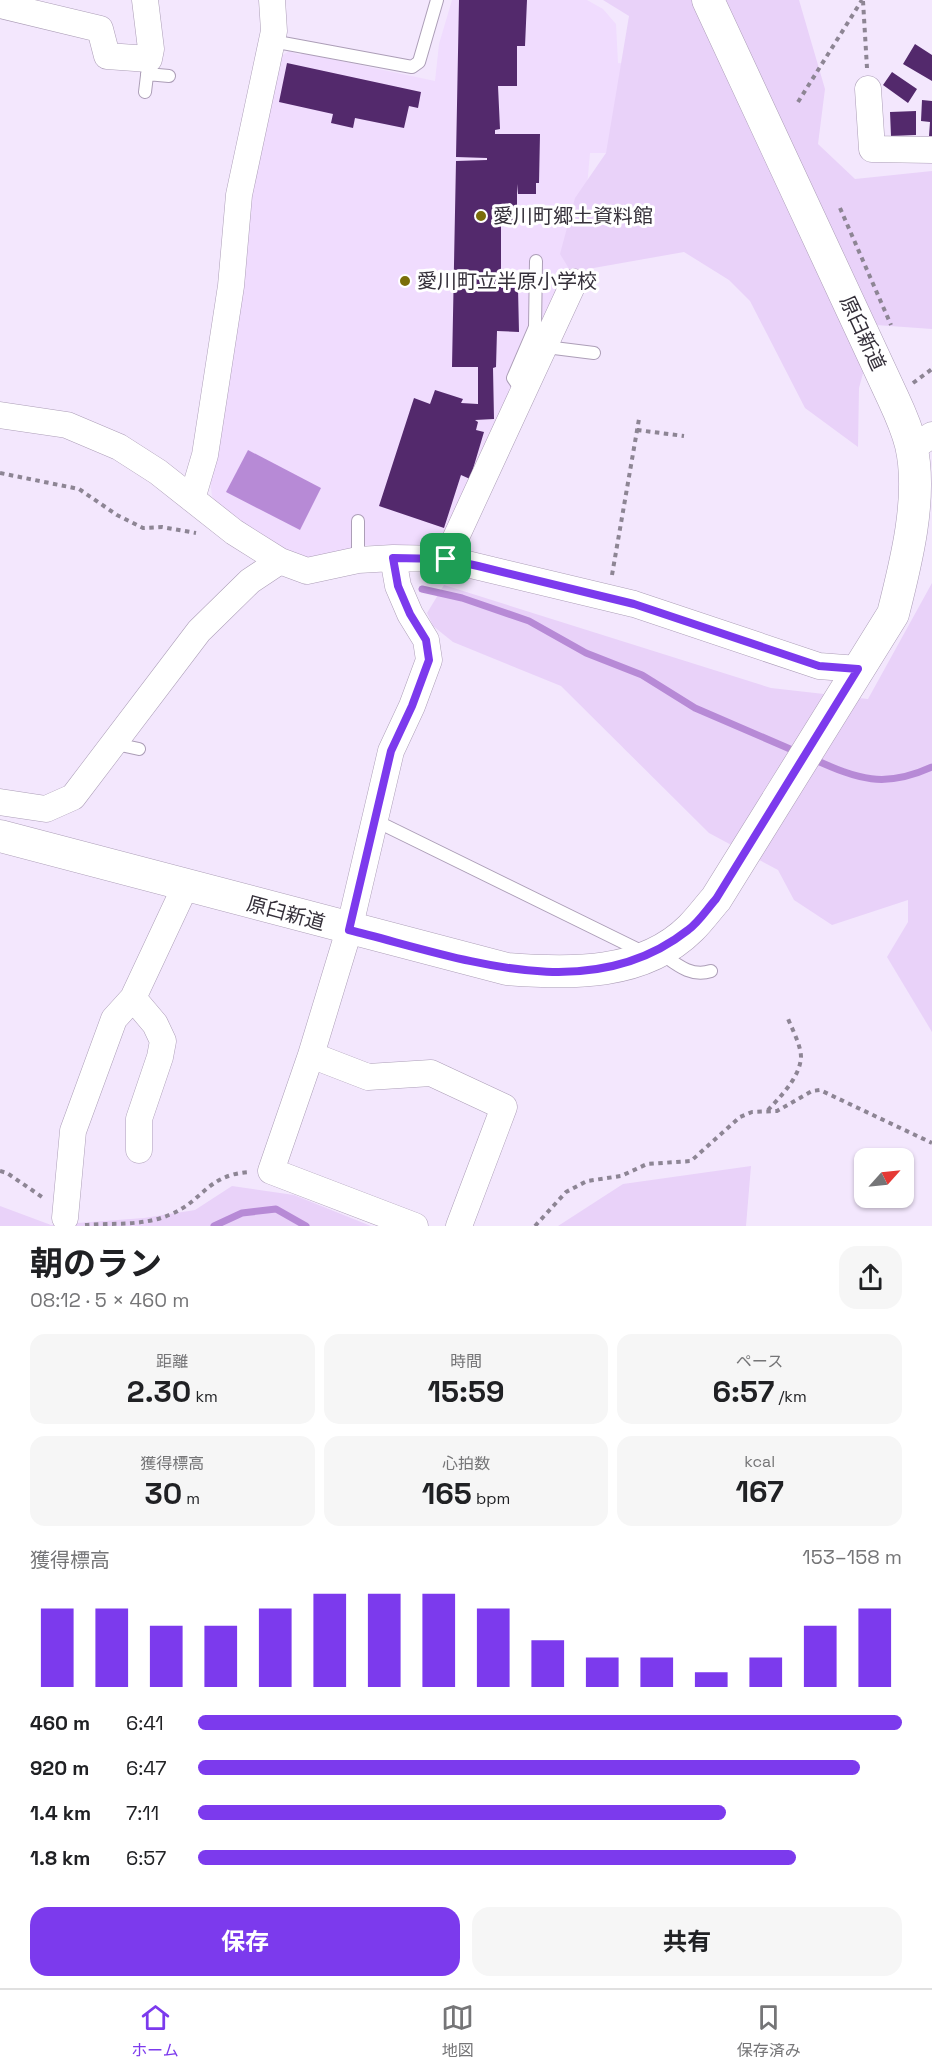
<!DOCTYPE html>
<html lang="ja">
<meta charset="utf-8">
<style>
:root{--surface:#fff;--page:#f6f6f6;--text:#202124;--muted:#757577;--line:#e0e0e0;--accent:#7c3aed}
body{margin:0;font-family:"Space Grotesk","Noto Sans JP",sans-serif;background:var(--page);color:var(--text);height:100vh;display:flex;flex-direction:column;font-size:22px;white-space:nowrap}
*{box-sizing:border-box;margin:0}
p{font-size:20px;color:var(--muted)}
.icon{flex:none;width:33px;height:33px;fill:none;stroke:currentColor;stroke-width:2;stroke-linecap:round;stroke-linejoin:round}
.map{position:relative;height:1226px;overflow:hidden}
.panel{display:flex;flex-direction:column;background:var(--surface);flex:1}
.panel>*{flex:none}
.needle{width:39px;rotate:63deg}
.buttons{position:absolute;left:854px;top:1148px;display:grid;gap:12px}
.buttons a{display:grid;place-items:center;width:60px;height:60px;border-radius:12px;background:var(--surface);box-shadow:0 2px 4px #0004;font-size:30px}
.pin{position:absolute;display:grid;place-items:center;width:51px;height:51px;color:#fff;margin:-26px;border-radius:12px;box-shadow:0 3px 9px #0006}
.round{display:grid;place-items:center;flex:none;width:63px;height:63px;border-radius:18px;background:var(--page)}
.headline{display:flex;align-items:center;justify-content:space-between;height:102px;padding:0 30px}
h1{font-size:33px;font-weight:700;line-height:45px}
.metrics{display:grid;grid-template-columns:repeat(3,1fr);gap:9px;height:102px;padding:6px 30px}
.metrics div{display:grid;align-content:center;border-radius:15px;background:var(--page);text-align:center}
.metrics b{font-size:30px;font-weight:700}
.metrics small{font-size:16px;font-weight:400}
.metrics p{font-size:16px}
.chart{height:168px;padding:12px 30px}
.chart p{display:flex;justify-content:space-between}
.chart svg{width:100%;height:108px;margin-top:6px;stroke:var(--accent);stroke-width:6}
.cta{display:flex;gap:12px;margin-top:auto;padding:12px 30px}
.cta a{flex:1;height:69px;border-radius:18px;background:var(--accent);color:#fff;font-size:24px;font-weight:700;line-height:69px;text-align:center}
.cta a+a{background:var(--page);color:var(--text)}
ul{padding:0 30px;list-style:none;font-size:20px}
li{display:grid;grid-template-columns:96px 72px 1fr;align-items:center;height:45px}
li i{height:15px;border-radius:8px;background:var(--accent)}
.dock{display:flex;justify-content:space-around;align-items:center;height:84px;border-top:2px solid var(--line);background:var(--surface);font-size:16px;color:var(--muted)}
.dock a{display:grid;justify-items:center;gap:3px}
.dock .selected{color:var(--accent)}
.map>svg:first-child{display:block}
.built{fill:#f0dcfe}
.green{fill:#e9d2f9}
.water{fill:#b78ad6}
.lines{fill:none;stroke-linecap:round;stroke-linejoin:round}
.stream{stroke:#b78ad6;stroke-width:7}
.building{fill:#53296c}
.service-casing{stroke:#ac9eb7;stroke-width:14}
.minor-casing{stroke:#ac9eb7;stroke-width:27}
.tertiary-casing{stroke:#ac9eb7;stroke-width:33}
.path{stroke:#8d8594;stroke-width:4;stroke-dasharray:4.5 4.5;stroke-linecap:butt}
.service{stroke:#fff;stroke-width:12}
.minor{stroke:#fff;stroke-width:26}
.tertiary{stroke:#fff;stroke-width:32}
.route-casing{stroke:#fff;stroke-width:12}
.route{stroke:#7c3aed;stroke-width:8}
.poi-dot{fill:#7a6d09;stroke:#fff;stroke-width:2}
.labels{text-anchor:middle;dominant-baseline:central;stroke-width:6;stroke-linejoin:round;paint-order:stroke}
.poi-label{font-size:20px;fill:#35303a;stroke:#fff;text-anchor:start}
.street-label{font-size:20px;fill:#35303a;stroke:#fff}
</style>
<div class="map">
<svg width="932" height="1226" viewBox="0 0 932 1226">
<rect width="100%" height="100%" fill="#f3e7fd"/>
<path class="built" d="M452,0H587L603,9L616,24L618,63L633,64L606,153H590L583,232L571,272L451,539L435,545H367L343,554L304,563L221,512L212,496L210,480L246,225L278,58L289,51L300,55L303,53L435,81L439,44Z"/>
<path class="green" d="M603,0H799L825,89L818,144L855,179L932,171V329L876,325L859,388L858,447L805,408L750,301L729,280L684,252L571,272L560,254L575,198L606,153L629,16Z
M932,583V1032L887,957L908,922V900L832,925L794,900L778,870L709,833L561,686L453,642L433,626L427,613L444,585L771,688L868,699Z
M751,1166L746,1226H558L623,1184Z
M232,1186L294,1195L371,1226H0V1206L51,1225L144,1218L195,1210Z"/>
<path class="water" d="M248,450L321,488L300,530L226,492Z"/>
<g class="lines">
<path class="stream" d="M422,589L462,598L529,621L586,653L642,675L695,708L797,752
M813,759C858,779 884,789 932,767
M214,1226L242,1213L276,1209L306,1226"/>
</g>
<path class="building" d="M459,0H527L525,46H517V86H498L500,129L495,130V134H540L539,183H536V194H518L517,184V223H501V288H518L519,332L497,331L496,367L493,368L494,419L475,420L478,422L476,430L484,432L470,479L461,475L444,528L379,506L414,398L430,404L435,390L463,399L461,403L478,404V367H452L456,161L487,160V158L456,157Z
M915,44L932,55V81L903,64Z
M287,63L421,92L418,108L409,106L404,128L355,118L353,128L331,123L333,114L279,102Z
M892,72L917,89L908,103L883,85Z
M922,100L932,101V136H929L930,122L921,121Z
M916,111V135L891,136L890,112Z"/>
<g class="lines">
<defs>
<path id="service" d="M272,41L412,67L419,62L437,0
M147,74L169,76
M145,92L149,59
M546,347L594,353
M523,393L513,378L535,327L536,261
M358,560V521
M116,744L139,749
M374,820L645,953
M659,952C675,963 690,978 711,971"/>
<path id="minor" d="M0,5L100,29L107,56L149,59L151,49L145,0
M868,89L872,149L932,150
M0,415L67,425L119,447L158,472L234,532L280,561L307,571L358,560L393,558L446,559L634,604L819,666L858,669
M912,448L932,435
M192,499L205,455L231,286L239,195L274,31L272,0
M393,558L398,586L410,614L426,640L429,660L412,706L391,751L349,930L311,1055L271,1171L415,1226
M446,559L574,282
M0,802L46,809L73,797L199,631L250,581L280,561
M133,998L155,1024L163,1041L160,1057L139,1119V1150
M311,1055L368,1077L431,1073L504,1107L459,1226
M65,1218L73,1131L114,1019L133,998L185,887"/>
<path id="tertiary" d="M0,836L507,969C570,974 643,976 691,928C700,919 708,908 716,899L893,614C906,563 923,496 911,445C907,429 900,413 893,398L708,0"/>
</defs>
<use href="#service" class="service-casing"/>
<use href="#minor" class="minor-casing"/>
<use href="#tertiary" class="tertiary-casing"/>
<path class="path" d="M863,1L867,68
M798,102L862,0
M840,208L891,325
M913,383L932,369
M637,430L684,436
M0,473L79,489L117,515L143,528L162,527L196,533
M612,575L639,419
M768,1110C781,1096 800,1077 801,1057C801,1045 791,1027 787,1016
M0,1171L7,1173L45,1199
M85,1225C112,1223 144,1226 169,1215C204,1201 206,1175 249,1172
M535,1226L566,1192L587,1181L621,1176L647,1164L691,1161L740,1117L752,1112L777,1111L812,1091L820,1090L932,1143"/>
<use href="#service" class="service"/>
<use href="#minor" class="minor"/>
<use href="#tertiary" class="tertiary"/>
</g>
<g class="lines">
<defs>
<path id="route" d="M393,558L446,559L478,566L634,604L819,666L858,669L716,899C707,909 699,922 688,930C588,1009 459,957 349,930L391,751L412,706L429,660L426,640L410,614L398,586Z"/>
</defs>
<use href="#route" class="route-casing"/>
<use href="#route" class="route"/>
</g>
<g class="poi-dot">
<circle cx="481" cy="216" r="6"/>
<circle cx="405" cy="281" r="6"/>
</g>
<g class="labels">
<g class="poi-label">
<text x="493" y="216">愛川町郷土資料館</text>
<text x="417" y="281">愛川町立半原小学校</text>
</g>
<g class="street-label">
<text transform="translate(863 333) rotate(65)">原臼新道</text>
<text transform="translate(286 913) rotate(15)">原臼新道</text>
</g>
</g>
</svg>
<div class="buttons">
<a><svg class="needle" viewBox="-14 -14 28 28"><path d="M0-13l5 13h-10z" fill="#e53935"/><path d="M0 13l5-13h-10z" fill="#757577"/></svg></a>
</div>
<div class="pin" style="left:446px;top:559px;background:#1e9e55"><svg class="icon" aria-label="arrive" viewBox="0 0 24 24"><path d="M6 21V4h12l-3 4 3 4H6"/></svg></div>
</div>
<section class="panel">
<div class="headline"><div><h1>朝のラン</h1><p>08:12 · 5 × 460 m</p></div><a class="round"><svg class="icon" aria-label="share" viewBox="0 0 24 24"><path d="M12 15V3M7 8l5-5 5 5M5 13v7h14v-7"/></svg></a></div>
<div class="metrics">
<div><p>距離</p><b>2.30<small> km</small></b></div>
<div><p>時間</p><b>15:59</b></div>
<div><p>ペース</p><b>6:57<small> /km</small></b></div>
</div>
<div class="metrics">
<div><p>獲得標高</p><b>30<small> m</small></b></div>
<div><p>心拍数</p><b>165<small> bpm</small></b></div>
<div><p>kcal</p><b>167</b></div>
</div>
<div class="chart"><p><span>獲得標高</span>153–158 m</p>
<svg viewBox="0 0 160 44" preserveAspectRatio="none"><path d="M5 44V12M15 44V12M25 44V19M35 44V19M45 44V12M55 44V6M65 44V6M75 44V6M85 44V12M95 44V25M105 44V32M115 44V32M125 44V38M135 44V32M145 44V19M155 44V12"/></svg>
</div>
<ul>
<li><b>460 m</b>6:41<i style="width:100%"></i></li>
<li><b>920 m</b>6:47<i style="width:94%"></i></li>
<li><b>1.4 km</b>7:11<i style="width:75%"></i></li>
<li><b>1.8 km</b>6:57<i style="width:85%"></i></li>
</ul>
<div class="cta"><a>保存</a><a>共有</a></div>
</section>
<nav class="dock">
<a class="selected"><svg class="icon" aria-label="home" viewBox="0 0 24 24"><path d="M3 11l9-7 9 7M6 9v11h12V9"/></svg>ホーム</a>
<a><svg class="icon" aria-label="map" viewBox="0 0 24 24"><path d="M3 6l6-2 6 2 6-2v14l-6 2-6-2-6 2zM9 4v14M15 6v14"/></svg>地図</a>
<a><svg class="icon" aria-label="saved" viewBox="0 0 24 24"><path d="M7 4h10v16l-5-4-5 4z"/></svg>保存済み</a>
</nav>
